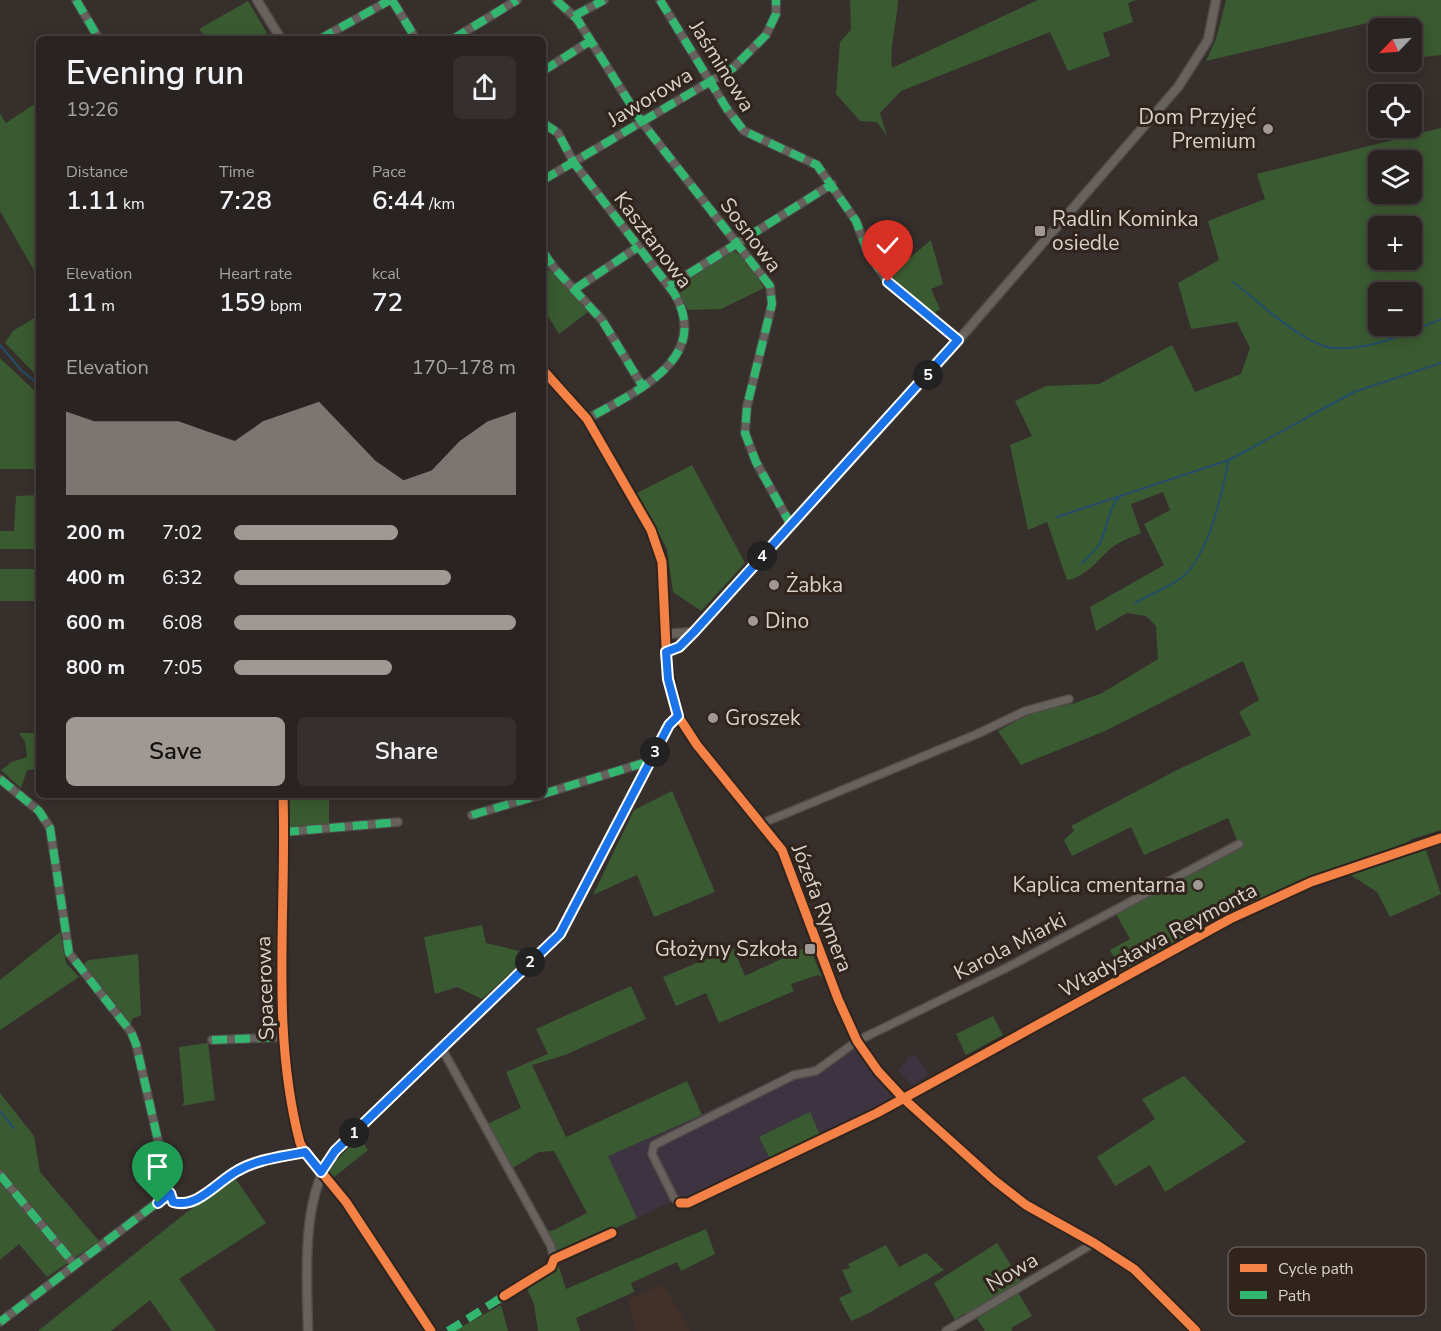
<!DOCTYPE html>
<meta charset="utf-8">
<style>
:root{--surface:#292321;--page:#352f2e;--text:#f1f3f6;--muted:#a5a4a5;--line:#45403f;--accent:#a09893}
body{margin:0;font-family:"Nunito Sans",sans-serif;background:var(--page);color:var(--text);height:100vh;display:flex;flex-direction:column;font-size:22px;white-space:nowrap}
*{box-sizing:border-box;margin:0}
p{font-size:20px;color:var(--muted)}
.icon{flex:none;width:33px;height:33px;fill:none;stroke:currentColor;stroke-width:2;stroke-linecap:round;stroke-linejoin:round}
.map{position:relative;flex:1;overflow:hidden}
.sheet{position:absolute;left:36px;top:36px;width:510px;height:762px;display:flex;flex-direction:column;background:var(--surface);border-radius:9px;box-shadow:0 3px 15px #0003,0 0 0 2px var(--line)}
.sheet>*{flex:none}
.needle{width:39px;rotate:245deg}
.controls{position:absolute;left:1368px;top:18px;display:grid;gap:12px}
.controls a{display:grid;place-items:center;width:54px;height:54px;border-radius:9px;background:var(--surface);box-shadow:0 3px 15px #0003,0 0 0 2px var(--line);font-size:30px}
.pin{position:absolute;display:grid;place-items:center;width:51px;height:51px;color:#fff;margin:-62px -26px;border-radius:50% 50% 50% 0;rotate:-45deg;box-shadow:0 0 6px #0007}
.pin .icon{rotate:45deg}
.km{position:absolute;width:30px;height:30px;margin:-15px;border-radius:50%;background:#222;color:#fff;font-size:16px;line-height:30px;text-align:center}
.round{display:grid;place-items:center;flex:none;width:63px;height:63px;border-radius:9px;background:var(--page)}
.headline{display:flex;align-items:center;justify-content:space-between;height:102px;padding:0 30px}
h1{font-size:33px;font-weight:600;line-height:45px}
.figures{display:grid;grid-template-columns:repeat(3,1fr);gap:9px;height:102px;padding:6px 30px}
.figures div{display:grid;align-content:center}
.figures b{font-size:26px;font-weight:600}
.figures small{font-size:16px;font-weight:400}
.figures p{font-size:16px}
.chart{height:168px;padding:12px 30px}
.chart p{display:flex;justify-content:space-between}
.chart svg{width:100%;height:108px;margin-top:6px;fill:var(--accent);opacity:.7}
.button{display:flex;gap:12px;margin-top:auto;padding:12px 30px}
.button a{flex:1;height:69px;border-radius:9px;background:var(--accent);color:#111;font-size:24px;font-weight:600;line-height:69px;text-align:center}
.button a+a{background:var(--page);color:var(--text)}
ul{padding:0 30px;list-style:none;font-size:20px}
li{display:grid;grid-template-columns:96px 72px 1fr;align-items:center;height:45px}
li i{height:15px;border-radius:8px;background:var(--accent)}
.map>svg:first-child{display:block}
.built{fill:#423128}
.education{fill:#3d3341}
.green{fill:#3a5b31;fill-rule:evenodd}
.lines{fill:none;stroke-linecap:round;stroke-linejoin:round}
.stream{stroke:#234d69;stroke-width:2}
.minor-casing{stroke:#524c49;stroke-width:10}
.tertiary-casing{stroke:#524c49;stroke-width:11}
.minor{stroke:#68625f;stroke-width:7}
.tertiary{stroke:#68625f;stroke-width:8}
.quiet{stroke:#33b770;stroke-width:8;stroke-dasharray:15 8;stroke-linecap:butt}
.cycleway-casing{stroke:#30241d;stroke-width:13}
.cycleway{stroke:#f48246;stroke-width:9}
.route-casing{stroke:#fff;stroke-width:12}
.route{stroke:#1a73e8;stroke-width:8}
.poi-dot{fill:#a09893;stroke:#30241d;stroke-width:2}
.labels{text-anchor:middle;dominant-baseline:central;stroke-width:6;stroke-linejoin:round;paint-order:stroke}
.street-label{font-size:21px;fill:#d8d0cb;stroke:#30241d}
.poi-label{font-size:21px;fill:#d8d0cb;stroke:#30241d;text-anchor:start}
.key{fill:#30241d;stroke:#625851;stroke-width:1.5}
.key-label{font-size:16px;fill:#d8d0cb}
</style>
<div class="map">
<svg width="1441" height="1331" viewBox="0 0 1441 1331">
<rect width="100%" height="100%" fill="#372f2c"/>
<path class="built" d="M663,1284L689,1328L691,1331H636L628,1300Z"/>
<path class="education" d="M851,1043L895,1099L701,1194L667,1204L637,1218L607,1156L681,1124L787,1073L819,1064Z
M915,1054L928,1074L913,1087L898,1070L907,1061L905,1059Z"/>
<path class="green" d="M850,0H898C897,23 889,47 892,68L1038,0H1136L1128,3L1133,22L1103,33L1110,56L1068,71L1050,32L901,91L880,113L887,136L877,122L860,121L836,94L840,42L851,30Z
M1226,0H1441V55L1412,58V28H1383L1380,20L1206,61L1216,39Z
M248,1L267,33L258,39H207L199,29Z
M39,101V279L0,211V114L6,123Z
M1441,128V830L1412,839L1400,847L1325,873L1230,915L1124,975L1110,950L1130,939L1115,912L1240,848L1228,818L1144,855L1131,827L1072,856L1064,840L1074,831L1071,826L1175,771L1251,735L1239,712L1259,700L1243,661L1105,731L1021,765L998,731L1031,713L1075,703L1102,693L1158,659L1156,626L1146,616L1127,613L1096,631L1090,607L1164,565L1144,524L1170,510L1163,492L1131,504L1141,533C1133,537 1122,540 1114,546C1099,557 1088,577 1067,580L1047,522L1028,530L1010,445L1032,436L1015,401L1046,386L1099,384L1172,345L1195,392L1241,374L1250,348L1237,322L1191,329L1178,283L1219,260L1208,221L1265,199L1257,174ZM1378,160H1412V194H1378ZM1378,226H1412V260H1378ZM1378,292H1412V326H1378Z
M931,240L943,284L931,289L940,309L933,314L890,275Z
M731,252H736L746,260L764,288L721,309L688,310L680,295L682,284Z
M550,270L588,312L559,334L543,308V273Z
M39,315V378L5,343L13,331Z
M0,358L39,395V469H0Z
M692,465L745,563L701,611L673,592L667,549L637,493Z
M39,495V549H0V531H14L16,496Z
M0,569H39V601H0Z
M19,733H39V769L27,770L21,788L1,770L12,762L27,757L25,742Z
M672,791L715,892L654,917L637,875L593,895L634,810Z
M287,795H329V826L289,828Z
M1426,850L1441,894L1390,917L1377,892L1349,874Z
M482,925L486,943L531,954L482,999L457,987L435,994L424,937Z
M60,932L66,963L79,977L0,1030V980Z
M809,946L822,977L818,975L791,984L794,991L719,1023L706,993L676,1006L663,977L733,948L745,976Z
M138,954L141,1015L132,1019L131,1025L81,966L89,960Z
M631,986L646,1019L565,1055L532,1065L566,1137L687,1081L702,1115L608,1156L637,1218L558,1255L543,1224L549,1231L554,1230L587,1213L554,1151L539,1152L511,1169L485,1125L521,1108L506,1072L548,1054L536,1029Z
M993,1016L1003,1035L966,1055L956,1034Z
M208,1043L215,1100L182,1106L184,1101L179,1047Z
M1184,1076L1246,1142L1165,1192L1150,1165L1115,1186L1097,1157L1155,1119L1142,1099Z
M0,1093L34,1136L40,1172L99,1241L47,1277L19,1244L0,1260Z
M810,1112L820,1135L770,1159L759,1137Z
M359,1137L368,1150L333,1178L328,1173L334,1163Z
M235,1178L266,1223L179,1279L216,1331H172L150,1300L111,1331H38L187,1212Z
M706,1229L715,1254L681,1271L677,1262L631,1283L634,1292L576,1318L580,1331H538L534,1304L527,1289L554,1269L557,1261L566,1289Z
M997,1243L1021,1281L968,1315L965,1313L955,1320L934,1283Z
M886,1245L899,1267L926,1253L944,1270L867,1314L851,1321L839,1298L852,1292L842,1270L850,1268L848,1264Z
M1017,1291L1032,1316L1011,1328L1012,1331H985L976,1317Z
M501,1305L508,1331H454Z"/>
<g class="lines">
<path class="stream" d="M1233,282C1257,300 1304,346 1334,348C1369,351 1409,333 1441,319
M0,345L21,370L39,385
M1057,517L1229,460L1354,392L1441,363
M1082,563C1088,557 1098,549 1101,541C1108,525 1108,508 1121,495
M1135,603C1149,595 1167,588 1180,579C1210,556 1221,494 1229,460
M0,1111L14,1128"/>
<defs>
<path id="minor" d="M76,0L99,39
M392,0L416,39
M556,0L577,19L641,121L770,286L772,304L747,406L745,433L756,462L791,525
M660,0L727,109L744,131L817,165L856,221L868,253L888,282L959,340
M574,16L604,0
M320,39L390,0
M453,39L517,0
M543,71L590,41
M543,123L558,133L574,163L674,293C713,359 635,392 587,419
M543,180L733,68L766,35L776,14V0
M543,252L555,269L602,320L643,387
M669,286L832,184
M575,289L638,247
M0,779L39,811L50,828L69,953L131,1032L136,1044L170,1193L0,1322
M543,794L650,761
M283,795C287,911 270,1029 300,1143L305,1152L321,1171
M472,815L540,795
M763,823L977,734L1025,711L1069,699
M284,832L398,822
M1239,844L1008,967L857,1041L816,1071L794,1075L654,1145L652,1154L674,1198L680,1203H688L877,1113L1230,919L1311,882L1441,838
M212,1040L284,1037
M441,1047L551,1246L554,1259L551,1267L499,1299
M0,1175L75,1265
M170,1193L173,1202C200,1210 219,1178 241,1169C262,1160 283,1157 305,1152
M946,1331L1094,1243"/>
<path id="tertiary" d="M257,0L281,39
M543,370L587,419L651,530L662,562L667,668L678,716L697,745L782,850L838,999L857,1041L878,1071L903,1098L994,1180L1026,1205L1094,1243L1134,1269L1196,1331
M666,634L694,632
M666,652L679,647L694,632L930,373L1178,87L1208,40L1216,0
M308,1331C307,1276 300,1197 335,1151L560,934L669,725L678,716"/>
</defs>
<use href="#minor" class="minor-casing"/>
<use href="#tertiary" class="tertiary-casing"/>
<use href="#minor" class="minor"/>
<use href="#tertiary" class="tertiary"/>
<path class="quiet" d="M76,0L99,39
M392,0L416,39
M556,0L577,19L641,121L770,286L772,304L747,406L745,433L756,462L791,525
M660,0L727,109L744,131L817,165L856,221L868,253L888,282L959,340
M574,16L604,0
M320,39L390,0
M453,39L517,0
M543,71L590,41
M543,123L558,133L574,163L674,293C713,359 635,392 587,419
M543,180L733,68L766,35L776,14V0
M543,252L555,269L602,320L643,387
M669,286L832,184
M575,289L638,247
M0,779L39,811L50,828L69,953L131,1032L136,1044L170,1193L0,1322
M543,794L650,761
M472,815L540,795
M284,832L398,822
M212,1040L284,1037
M0,1175L75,1265
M170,1193L173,1202C200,1210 219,1178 241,1169C262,1160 283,1157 305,1152
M448,1331L499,1299"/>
<defs>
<path id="cycleway" d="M543,370L587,419L651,530L662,562L667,668L678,716L697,745L782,850L838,999L857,1041L878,1071L903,1098L994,1180L1026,1205L1094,1243L1134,1269L1196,1331
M283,795C287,911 270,1029 300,1143L305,1152L346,1202L431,1331
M680,1203H688L877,1113L1230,919L1311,882L1441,838
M504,1296L551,1267L554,1259L612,1233"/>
</defs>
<use href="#cycleway" class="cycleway-casing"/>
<use href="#cycleway" class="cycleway"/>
</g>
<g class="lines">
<defs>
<path id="route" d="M158,1203L170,1193L173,1202C197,1209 217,1182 237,1171C257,1159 282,1157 305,1152L321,1172L335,1151L560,934L669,725L678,716L668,679L666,652L679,647L694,632L958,340L888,282"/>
</defs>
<use href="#route" class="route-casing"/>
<use href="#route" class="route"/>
</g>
<g class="poi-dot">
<circle cx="1268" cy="129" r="6"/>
<rect x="1034" y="225" width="12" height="12" rx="3"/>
<circle cx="774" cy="585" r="6"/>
<circle cx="753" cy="621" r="6"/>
<circle cx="713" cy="718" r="6"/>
<circle cx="1198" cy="885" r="6"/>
<rect x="804" y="943" width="12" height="12" rx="3"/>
</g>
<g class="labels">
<g class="street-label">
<text transform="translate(722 66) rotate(58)">Jaśminowa</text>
<text transform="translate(650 97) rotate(-31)">Jaworowa</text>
<text transform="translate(751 235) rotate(53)">Sosnowa</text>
<text transform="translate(653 240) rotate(53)">Kasztanowa</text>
<text transform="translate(822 908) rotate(69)">Józefa Rymera</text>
<text transform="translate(1158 940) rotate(-28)">Władysława Reymonta</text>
<text transform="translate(1010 946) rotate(-27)">Karola Miarki</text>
<text transform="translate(265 988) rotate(-92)">Spacerowa</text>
<text transform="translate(1012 1272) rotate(-31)">Nowa</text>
</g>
<g class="poi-label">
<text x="1256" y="117" text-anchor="end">Dom Przyjęć<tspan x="1256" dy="24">Premium</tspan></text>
<text x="1052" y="219">Radlin Kominka<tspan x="1052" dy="24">osiedle</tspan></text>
<text x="786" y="585">Żabka</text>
<text x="765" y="621">Dino</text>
<text x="725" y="718">Groszek</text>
<text x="1186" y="885" text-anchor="end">Kaplica cmentarna</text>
<text x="798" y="949" text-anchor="end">Głożyny Szkoła</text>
</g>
</g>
<rect x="1228" y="1247" width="198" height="69" rx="9" class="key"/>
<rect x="1240" y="1264" width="27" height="8" fill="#f48246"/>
<rect x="1240" y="1291" width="27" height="8" fill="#33b770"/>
<g class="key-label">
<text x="1278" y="1274">Cycle path</text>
<text x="1278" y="1301">Path</text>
</g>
</svg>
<div class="controls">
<a><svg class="needle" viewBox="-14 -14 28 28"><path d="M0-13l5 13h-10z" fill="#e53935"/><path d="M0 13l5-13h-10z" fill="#a5a4a5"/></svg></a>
<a><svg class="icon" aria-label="locate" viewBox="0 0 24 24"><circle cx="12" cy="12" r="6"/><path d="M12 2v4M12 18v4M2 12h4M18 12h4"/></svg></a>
<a><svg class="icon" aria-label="layers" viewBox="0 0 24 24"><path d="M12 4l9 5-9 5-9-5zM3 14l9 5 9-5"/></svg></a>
<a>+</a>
<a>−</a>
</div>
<div class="pin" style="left:158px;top:1203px;background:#1e9e55"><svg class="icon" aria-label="arrive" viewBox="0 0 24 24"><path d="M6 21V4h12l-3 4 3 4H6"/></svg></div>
<div class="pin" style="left:888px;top:282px;background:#d93025"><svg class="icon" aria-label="check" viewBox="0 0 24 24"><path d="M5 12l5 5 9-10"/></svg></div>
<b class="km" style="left:354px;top:1133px">1</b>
<b class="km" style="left:530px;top:962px">2</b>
<b class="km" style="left:655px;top:752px">3</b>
<b class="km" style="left:762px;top:556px">4</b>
<b class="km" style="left:928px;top:375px">5</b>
<section class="sheet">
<div class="headline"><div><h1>Evening run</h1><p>19:26</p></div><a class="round"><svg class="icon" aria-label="share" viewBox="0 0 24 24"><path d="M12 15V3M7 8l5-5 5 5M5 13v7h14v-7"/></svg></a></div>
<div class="figures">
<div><p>Distance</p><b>1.11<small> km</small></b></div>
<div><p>Time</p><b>7:28</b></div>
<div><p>Pace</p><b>6:44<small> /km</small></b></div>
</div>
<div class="figures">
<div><p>Elevation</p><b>11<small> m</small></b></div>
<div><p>Heart rate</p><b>159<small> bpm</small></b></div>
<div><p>kcal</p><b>72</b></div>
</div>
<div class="chart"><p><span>Elevation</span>170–178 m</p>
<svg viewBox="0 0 160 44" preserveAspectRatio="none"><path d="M0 44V10L10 14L20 14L30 14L40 14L50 18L60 22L70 14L80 10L90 6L100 18L110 30L120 38L130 34L140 22L150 14L160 10V44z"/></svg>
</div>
<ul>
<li><b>200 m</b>7:02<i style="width:58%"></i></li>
<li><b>400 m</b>6:32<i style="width:77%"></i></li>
<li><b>600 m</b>6:08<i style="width:100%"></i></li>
<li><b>800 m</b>7:05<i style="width:56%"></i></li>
</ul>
<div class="button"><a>Save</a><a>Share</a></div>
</section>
</div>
